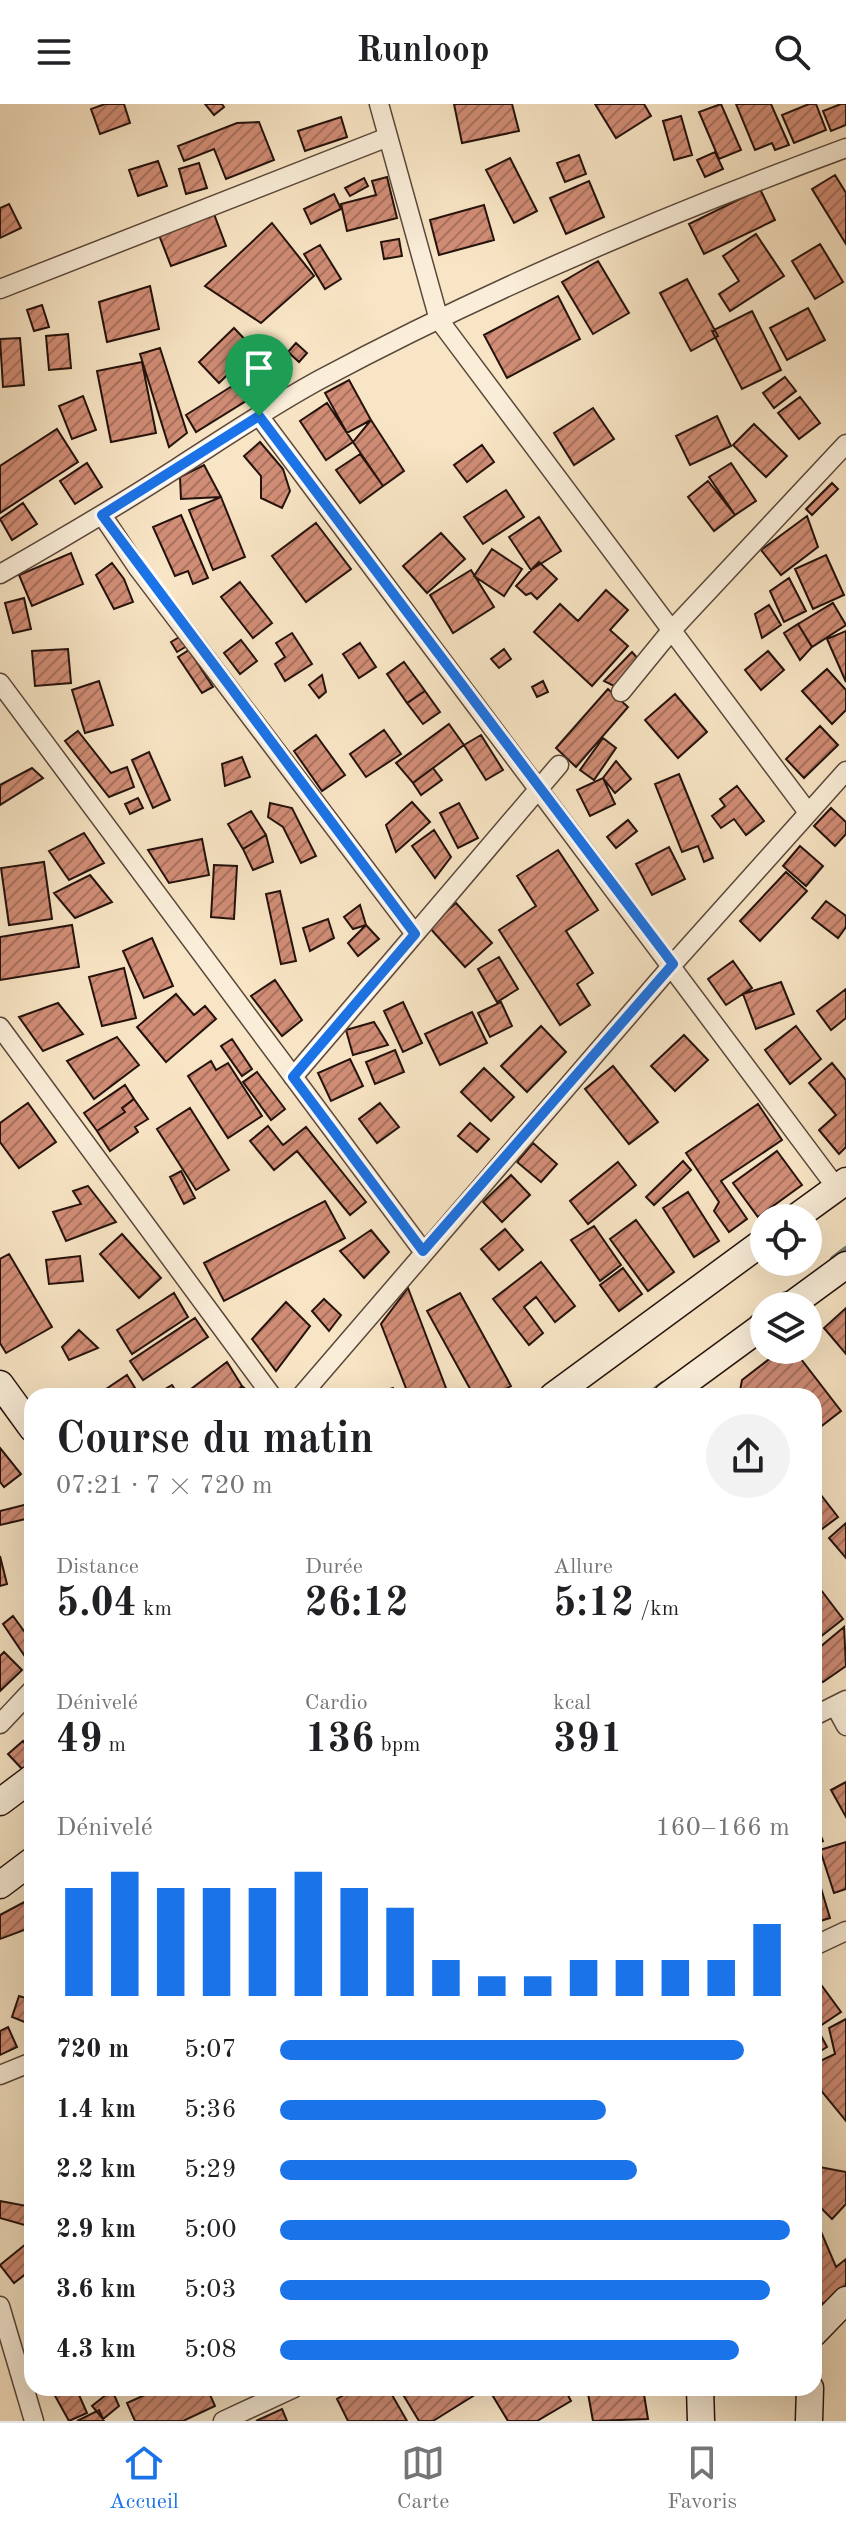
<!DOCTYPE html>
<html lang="fr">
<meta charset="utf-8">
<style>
:root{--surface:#fff;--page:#f2f2f2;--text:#202124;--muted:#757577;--line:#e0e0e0;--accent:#1a73e8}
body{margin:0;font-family:"Old Standard TT",serif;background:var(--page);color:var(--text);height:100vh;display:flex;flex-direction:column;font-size:30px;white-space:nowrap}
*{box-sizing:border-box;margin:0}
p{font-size:26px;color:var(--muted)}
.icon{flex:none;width:44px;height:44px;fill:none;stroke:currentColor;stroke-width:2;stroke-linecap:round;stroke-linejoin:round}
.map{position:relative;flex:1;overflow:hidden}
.panel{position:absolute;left:24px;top:1284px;width:798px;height:1008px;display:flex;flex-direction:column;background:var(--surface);border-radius:24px;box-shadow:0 8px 32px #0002}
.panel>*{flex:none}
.buttons{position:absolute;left:750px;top:1100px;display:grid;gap:16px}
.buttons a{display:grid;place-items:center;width:72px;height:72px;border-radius:50%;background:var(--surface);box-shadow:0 8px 32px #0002;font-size:40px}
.pin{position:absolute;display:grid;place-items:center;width:68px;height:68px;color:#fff;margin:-82px -34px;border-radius:50% 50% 50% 0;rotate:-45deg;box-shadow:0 0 8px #0007}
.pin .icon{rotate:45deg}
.round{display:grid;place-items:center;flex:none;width:84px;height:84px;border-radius:42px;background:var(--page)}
.summary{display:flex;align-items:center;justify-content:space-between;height:136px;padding:0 32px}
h1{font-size:44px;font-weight:600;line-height:60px}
.figures{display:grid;grid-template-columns:repeat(3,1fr);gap:12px;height:136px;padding:8px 32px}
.figures div{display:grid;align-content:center}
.figures b{font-size:40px;font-weight:600}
.figures small{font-size:22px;font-weight:400}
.figures p{font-size:22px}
.chart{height:224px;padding:16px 32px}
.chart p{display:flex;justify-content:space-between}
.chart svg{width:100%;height:144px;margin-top:8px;stroke:var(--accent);stroke-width:6}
ul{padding:0 32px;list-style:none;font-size:26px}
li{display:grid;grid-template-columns:128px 96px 1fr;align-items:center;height:60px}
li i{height:20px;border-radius:10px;background:var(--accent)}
header{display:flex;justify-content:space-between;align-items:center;height:104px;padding:0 32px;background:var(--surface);font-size:36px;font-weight:600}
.tab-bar{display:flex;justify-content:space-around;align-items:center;height:112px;border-top:2px solid var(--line);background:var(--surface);font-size:22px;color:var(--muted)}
.tab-bar a{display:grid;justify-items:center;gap:4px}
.tab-bar .current{color:var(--accent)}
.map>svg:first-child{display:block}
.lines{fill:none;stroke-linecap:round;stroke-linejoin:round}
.stream{stroke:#6e7a6e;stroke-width:6}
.building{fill:url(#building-hatch);stroke:#25120c;stroke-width:2}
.street-casing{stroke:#5a473a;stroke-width:21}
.secondary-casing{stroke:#25120c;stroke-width:29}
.street{stroke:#faeed9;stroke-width:18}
.secondary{stroke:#faeed9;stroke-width:26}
.route-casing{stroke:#fff;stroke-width:16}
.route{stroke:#1a73e8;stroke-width:10}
</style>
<header><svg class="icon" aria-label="menu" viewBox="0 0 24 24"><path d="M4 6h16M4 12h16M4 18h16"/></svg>Runloop<svg class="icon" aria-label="search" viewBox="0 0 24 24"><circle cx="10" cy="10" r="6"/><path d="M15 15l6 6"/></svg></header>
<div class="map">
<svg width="846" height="2317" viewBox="0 0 846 2317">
<defs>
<pattern id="building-hatch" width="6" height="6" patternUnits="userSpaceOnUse" patternTransform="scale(2)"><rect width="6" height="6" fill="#d18d76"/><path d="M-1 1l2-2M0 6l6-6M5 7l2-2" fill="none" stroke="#a9725f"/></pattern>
</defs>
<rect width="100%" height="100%" fill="#f8e5c5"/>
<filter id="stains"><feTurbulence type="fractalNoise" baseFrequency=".0025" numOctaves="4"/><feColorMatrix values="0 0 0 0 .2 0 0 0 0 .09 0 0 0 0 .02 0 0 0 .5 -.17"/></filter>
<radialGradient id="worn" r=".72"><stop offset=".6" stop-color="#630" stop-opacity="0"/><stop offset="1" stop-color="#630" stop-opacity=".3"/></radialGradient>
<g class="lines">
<path class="stream" d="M833,1155L846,1145
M769,1202L785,1190
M753,1214L764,1206
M647,1292L663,1280"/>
</g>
<path class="building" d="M105,0H124L130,19L100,30L91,5Z
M205,0H222L224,3L214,11Z
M454,0H512L519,27L462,39Z
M595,0H644L651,12L616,34Z
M721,0L741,46L719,55L699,8Z
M736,0H771L789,41L775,46L772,39L755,46Z
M809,0H816L826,26L794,39L782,11Z
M841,0H846V21L831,27L823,7Z
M681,12L692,51L674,56L663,17Z
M341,13L347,33L305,47L298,27Z
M259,18L274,56L226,75L214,45L184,57L178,42L237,19Z
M715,48L723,65L705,73L697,56Z
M579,51L586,70L565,78L557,59Z
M510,54L537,107L514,119L486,66Z
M158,57L167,82L138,92L129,66Z
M199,59L207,84L186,90L179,65Z
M835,71L846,89V140L812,85Z
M387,73L397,114L347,127L341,100L376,91L372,77Z
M364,74L368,82L350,92L345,84Z
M589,77L604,113L566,130L550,94Z
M760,85L775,116L704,150L689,120Z
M334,90L341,105L311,120L304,105Z
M9,100L21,124L0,134V104Z
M484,101L494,136L439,151L430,116Z
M214,110L226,142L171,162L159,131Z
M272,119L314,172L261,219L205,182Z
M756,130L784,172L730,207L719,190L739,177L723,152Z
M399,135L402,152L384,155L381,138Z
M820,140L843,178L815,195L792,157Z
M320,141L341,175L325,185L304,150Z
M598,157L629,209L593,230L562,178Z
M687,175L718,232L691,247L660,189Z
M150,182L159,225L107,238L99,198Z
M558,192L580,235L507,274L484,231Z
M42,201L49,223L34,227L27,206Z
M808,204L825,236L787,256L770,224Z
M752,207L781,266L742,285L712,227Z
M234,224L254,245L219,279L199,258Z
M68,230L71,264L49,266L46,232Z
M20,234L24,281L3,283L0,235Z
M296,239L307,249L299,258L288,248Z
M160,244L187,329L169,343L140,250Z
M142,258L156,329L111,338L97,267Z
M248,272L259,289L196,328L186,311Z
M785,273L796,287L774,304L763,289Z
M349,276L371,316L347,329L325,289Z
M83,292L96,326L72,335L59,302Z
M800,293L820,319L799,335L778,309Z
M327,299L353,338L326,356L300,317Z
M593,304L614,335L574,361L554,329Z
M717,312L731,342L690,361L676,332Z
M371,316L404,367L383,382L353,338Z
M754,320L787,352L766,373L733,341Z
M57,325L78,358L0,409V362Z
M260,338L283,365L290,387L282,404L261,394V372L244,352Z
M482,341L494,358L467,378L454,361Z
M360,350L383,382L360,399L336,366Z
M87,359L102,383L75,400L60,377Z
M731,359L756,397L735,411L709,373Z
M204,361L221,393L181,395L180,373Z
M708,377L735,411L714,427L688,393Z
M832,379L838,385L812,411L806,405Z
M506,386L524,413L483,440L464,413Z
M221,393L245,453L213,466L189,406Z
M23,399L37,420L12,436L0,415Z
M181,411L208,474L193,480L188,467L175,472L153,423Z
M807,412L818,443L781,471L761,446Z
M539,413L561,447L531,466L509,433Z
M316,419L351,465L306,498L272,452Z
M441,429L465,455L427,489L403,462Z
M492,445L522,465L504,492L474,472Z
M71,449L83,480L32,502L19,471Z
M826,451L844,491L813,505L795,465Z
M539,458L557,475L537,495L531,489L526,491L516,482Z
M112,459L124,475L133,498L114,505L96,471Z
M471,466L494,503L453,529L430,491Z
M789,474L806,507L784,518L770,487Z
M240,478L272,519L253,534L221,493Z
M606,486L628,506L610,526L628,542L592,582L534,528L560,500L578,517Z
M24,494L31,525L13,529L5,499Z
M833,499L846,521L812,543L798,520Z
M769,501L781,521L762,534L755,510Z
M798,520L812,543L800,556L784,529Z
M846,527V578L827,535Z
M292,529L312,560L285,577L275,560L285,553L276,539Z
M181,532L187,542L177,548L171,538Z
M241,536L257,557L240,570L224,549Z
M360,539L376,563L359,574L343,550Z
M68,545L71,579L35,582L32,547Z
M504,545L511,555L499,564L491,555Z
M189,546L213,583L202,589L178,553Z
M768,547L784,566L761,586L745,566Z
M632,548L639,556L614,582L604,577Z
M404,558L425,587L407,599L387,570Z
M827,565L846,586V606L832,620L802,587Z
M322,571L326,588L319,594L309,581Z
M99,577L113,621L85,629L72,586Z
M543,577L548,588L537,593L532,583Z
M608,585L628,603L576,663L556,644Z
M425,587L440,608L423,620L407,599Z
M675,590L707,628L678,654L645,616Z
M449,620L464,641L413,679L396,659Z
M820,622L838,641L804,674L786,655Z
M384,626L401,650L366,673L350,650Z
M78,627L111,669L127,663L134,683L109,693L65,637Z
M316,631L345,671L322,687L294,647Z
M481,631L503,666L486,676L464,641Z
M603,634L616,644L594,676L580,666Z
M149,648L170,696L153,704L132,656Z
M242,653L250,673L225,682L222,660Z
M616,657L631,675L615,689L603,674Z
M32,664L43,674L0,701V681Z
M433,664L442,676L421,691L413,679Z
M679,670L713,754L704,758L698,742L682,748L655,680Z
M603,674L615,700L590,712L577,686Z
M737,682L764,717L746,731L734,715L721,724L712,712L725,702L720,695Z
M138,694L143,704L130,710L125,700Z
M412,698L430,718L396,748L386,721Z
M270,699L292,704L316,752L301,759L283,723L268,713Z
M459,699L478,734L458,744L440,709Z
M831,704L846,718V730L835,742L814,722Z
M251,707L266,731L243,745L228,720Z
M628,716L637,727L616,744L607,733Z
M434,726L451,753L435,774L412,742Z
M84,729L104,759L69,776L49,747Z
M266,731L273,758L253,766L243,745Z
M202,735L209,771L169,779L148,746Z
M800,742L823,762L806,782L783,762Z
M669,743L685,775L652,791L636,760Z
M558,746L598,806L566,827L593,869L577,880L590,901L560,921L499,826L536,802L517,772Z
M44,758L52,815L9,821L1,764Z
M214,761L237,762L234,815L211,813Z
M786,768L807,787L760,837L740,817Z
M90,771L112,798L75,814L54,789Z
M280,787L296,857L281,860L266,790Z
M826,797L846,812V823L838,834L812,814Z
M456,799L492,839L465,863L429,823Z
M360,801L366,821L353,825L344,813Z
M328,815L334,834L310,847L303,824Z
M72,821L79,863L0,876V833Z
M366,821L379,835L358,852L348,839Z
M152,834L173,882L144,894L123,847Z
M499,853L518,885L497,898L478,865Z
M733,857L752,884L726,901L708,875Z
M124,864L136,914L102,922L89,873Z
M275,876L302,916L282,932L251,892Z
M781,878L794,910L756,925L743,890Z
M846,885V914L831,926L817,907Z
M176,890L194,911L205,902L216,915L166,958L137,923Z
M403,898L422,939L403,948L384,907Z
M501,898L512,922L490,933L478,909Z
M58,899L83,930L43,947L19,913Z
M472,908L487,939L440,961L425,930Z
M374,918L388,941L353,951L346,926Z
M541,922L566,948L527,988L501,962Z
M796,922L821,955L790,980L765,946Z
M684,931L708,956L675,987L651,962Z
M117,933L139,961L94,995L67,957Z
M232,935L252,965L242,972L221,942Z
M395,946L404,968L375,980L366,958Z
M350,955L363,982L331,997L318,969Z
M211,957L216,966L228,959L262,1012L228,1034L188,972Z
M832,959L846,976V1043L839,1050L819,1026L836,1011L809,979Z
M613,962L658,1018L629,1040L585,985Z
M484,964L514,993L491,1017L461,988Z
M257,968L285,1005L271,1016L243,978Z
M125,981L134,995L122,1004L125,1008L97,1027L84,1009Z
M134,995L148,1015L135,1023L138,1028L110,1047L97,1027L125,1008L122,1004Z
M28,999L56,1038L19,1064L0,1038V1019Z
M380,999L399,1023L377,1039L359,1015Z
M758,1000L782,1036L721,1077L747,1115L729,1128L714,1107L719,1098L686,1049Z
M190,1004L229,1066L196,1086L157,1025Z
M470,1019L489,1035L477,1048L458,1032Z
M268,1022L283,1041L306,1023L366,1098L350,1111L297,1047L274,1066L250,1037Z
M533,1039L557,1060L541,1078L517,1058Z
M777,1047L802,1081L758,1113L733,1079Z
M683,1057L691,1066L654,1101L646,1093Z
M618,1058L636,1081L588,1120L570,1097Z
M181,1067L195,1094L184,1100L170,1073Z
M511,1071L530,1091L502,1118L483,1098Z
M88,1082L116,1118L66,1137L53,1108L81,1100L73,1087Z
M688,1088L719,1137L694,1153L663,1104Z
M325,1097L345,1134L224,1197L204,1159Z
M636,1116L674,1168L648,1187L610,1135Z
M594,1122L621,1161L600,1177L571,1136Z
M505,1125L523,1146L499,1166L481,1145Z
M371,1126L389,1148L364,1174L340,1147Z
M122,1130L161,1174L139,1194L100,1150Z
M9,1150L52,1223L6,1249L0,1239V1155Z
M80,1152L83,1177L49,1180L46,1156Z
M541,1158L575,1202L555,1218L536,1193L524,1203L543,1229L529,1241L493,1195Z
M623,1164L642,1190L619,1207L600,1181Z
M408,1184L449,1292H409L381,1220Z
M174,1189L188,1213L132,1250L117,1226Z
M460,1189L511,1282L493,1292H474L427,1207Z
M324,1195L341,1211L329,1227L312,1207Z
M286,1198L310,1222L276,1267L252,1235Z
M846,1204V1250L824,1224Z
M195,1214L208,1233L143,1276L130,1257Z
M79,1226L98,1244L69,1256L62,1243Z
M781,1246H794L841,1307L814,1328V1292H739L742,1276Z
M227,1258L242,1282L232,1292H196L191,1285Z
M127,1271L140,1292H110L106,1285Z
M172,1281L179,1292H153Z
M242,1282L253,1292H232Z
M393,1284L396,1292H368Z
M0,1344L21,1370L4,1383L0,1378Z
M814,1382L838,1413L814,1431Z
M32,1399V1419L30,1414L0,1421V1407Z
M846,1419V1454L829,1434Z
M0,1452L7,1480L0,1482Z
M821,1486L843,1515L814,1538V1492Z
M13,1512L32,1538V1545L24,1551L3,1520Z
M844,1523L846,1562L823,1578L814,1577V1548Z
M4,1548L22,1566L0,1587V1552Z
M23,1637L32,1648V1658L23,1666L8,1650Z
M846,1678V1713L831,1686Z
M814,1716L823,1737L814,1742Z
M846,1738V1785L834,1789L820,1746Z
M814,1761L830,1814L814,1819Z
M32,1794V1823L0,1835V1811Z
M814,1871L841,1908L817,1924L814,1919Z
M19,1892L32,1896V1921L12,1913Z
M846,1915V2017L814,1978V1960L835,1950L829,1924Z
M8,1923L17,1943L0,1951V1927Z
M817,1924L827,1943L814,1951V1926Z
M814,2062L846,2068V2100L832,2115L814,2097Z
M0,2097L27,2102L28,2122L0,2114Z
M819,2123L836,2163L846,2155V2181L823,2200L818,2193L814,2196V2125Z
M32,2135V2165L14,2179L0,2161Z
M68,2284H76L87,2309L69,2317L54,2290Z
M160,2284H207L215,2302L183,2317H135L127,2299Z
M356,2284H388L407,2317H348L337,2295Z
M399,2284H475L478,2289L433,2317H419Z
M488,2284H564L571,2297L537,2317H508Z
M587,2284H643L648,2315L593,2317Z
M112,2286L119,2302L103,2315L92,2302Z
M282,2305L287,2317H256Z
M99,2306L104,2317H77Z"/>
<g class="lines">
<defs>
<path id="street" d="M379,0L439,216L807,707
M0,185L388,33
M259,312L836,1083
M102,411L137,463L415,830
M0,470C60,436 119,401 177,364C224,334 271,302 321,275C489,185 667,110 846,44
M0,579L423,1147
M621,588L670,528L846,340
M0,923L272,1292
M293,973L559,661
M301,1292L673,860L846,667
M835,1602L846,1622
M814,1612L846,1596
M0,1620L32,1586
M814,1842L846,1827
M0,1971L32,1958
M0,2202L34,2317
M223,2317L294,2284"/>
<path id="secondary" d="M795,1114L846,1077
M790,1202L846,1161
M0,1280L32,1324
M553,1292L764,1137
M667,1292L764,1221
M0,1698L32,1674
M0,1781L32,1757
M814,2229L846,2196
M700,2284L701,2317
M809,2317L810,2284"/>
</defs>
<use href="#street" class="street-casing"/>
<use href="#secondary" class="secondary-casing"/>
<use href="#street" class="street"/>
<use href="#secondary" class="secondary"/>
</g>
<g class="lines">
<defs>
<path id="route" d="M259,312L673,860L423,1147L293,973L415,830L102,411Z"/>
</defs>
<use href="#route" class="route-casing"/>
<use href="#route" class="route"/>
</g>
<rect width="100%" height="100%" filter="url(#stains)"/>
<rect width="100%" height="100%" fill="url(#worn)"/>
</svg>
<div class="buttons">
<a><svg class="icon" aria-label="locate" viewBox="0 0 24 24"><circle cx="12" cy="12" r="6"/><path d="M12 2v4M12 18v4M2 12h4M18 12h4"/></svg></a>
<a><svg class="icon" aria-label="layers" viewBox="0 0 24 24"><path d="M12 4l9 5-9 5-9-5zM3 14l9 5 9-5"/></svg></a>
</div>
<div class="pin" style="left:259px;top:312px;background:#1e9e55"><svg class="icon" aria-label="arrive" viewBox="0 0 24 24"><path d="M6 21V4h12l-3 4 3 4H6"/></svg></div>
<section class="panel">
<div class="summary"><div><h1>Course du matin</h1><p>07:21 · 7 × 720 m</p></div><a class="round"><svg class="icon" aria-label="share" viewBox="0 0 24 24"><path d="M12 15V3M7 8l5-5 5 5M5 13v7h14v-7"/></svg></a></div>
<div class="figures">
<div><p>Distance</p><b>5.04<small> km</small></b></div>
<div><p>Durée</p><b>26:12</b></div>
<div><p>Allure</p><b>5:12<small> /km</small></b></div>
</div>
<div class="figures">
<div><p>Dénivelé</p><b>49<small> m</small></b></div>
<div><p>Cardio</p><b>136<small> bpm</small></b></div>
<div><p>kcal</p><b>391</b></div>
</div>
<div class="chart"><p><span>Dénivelé</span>160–166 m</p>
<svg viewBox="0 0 160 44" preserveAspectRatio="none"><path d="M5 44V11M15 44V6M25 44V11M35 44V11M45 44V11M55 44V6M65 44V11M75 44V17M85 44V33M95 44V38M105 44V38M115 44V33M125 44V33M135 44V33M145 44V33M155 44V22"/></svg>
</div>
<ul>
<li><b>720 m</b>5:07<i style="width:91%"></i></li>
<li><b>1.4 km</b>5:36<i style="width:64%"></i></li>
<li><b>2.2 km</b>5:29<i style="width:70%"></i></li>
<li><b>2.9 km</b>5:00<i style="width:100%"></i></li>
<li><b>3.6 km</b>5:03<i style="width:96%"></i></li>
<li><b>4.3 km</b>5:08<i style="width:90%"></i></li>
</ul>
</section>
</div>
<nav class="tab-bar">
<a class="current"><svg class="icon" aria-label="home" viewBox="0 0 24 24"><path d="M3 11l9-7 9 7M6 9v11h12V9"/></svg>Accueil</a>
<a><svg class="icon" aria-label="map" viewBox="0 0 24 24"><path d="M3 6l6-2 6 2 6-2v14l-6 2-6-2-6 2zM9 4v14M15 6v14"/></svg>Carte</a>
<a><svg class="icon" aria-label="saved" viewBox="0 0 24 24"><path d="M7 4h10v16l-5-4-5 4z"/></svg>Favoris</a>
</nav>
